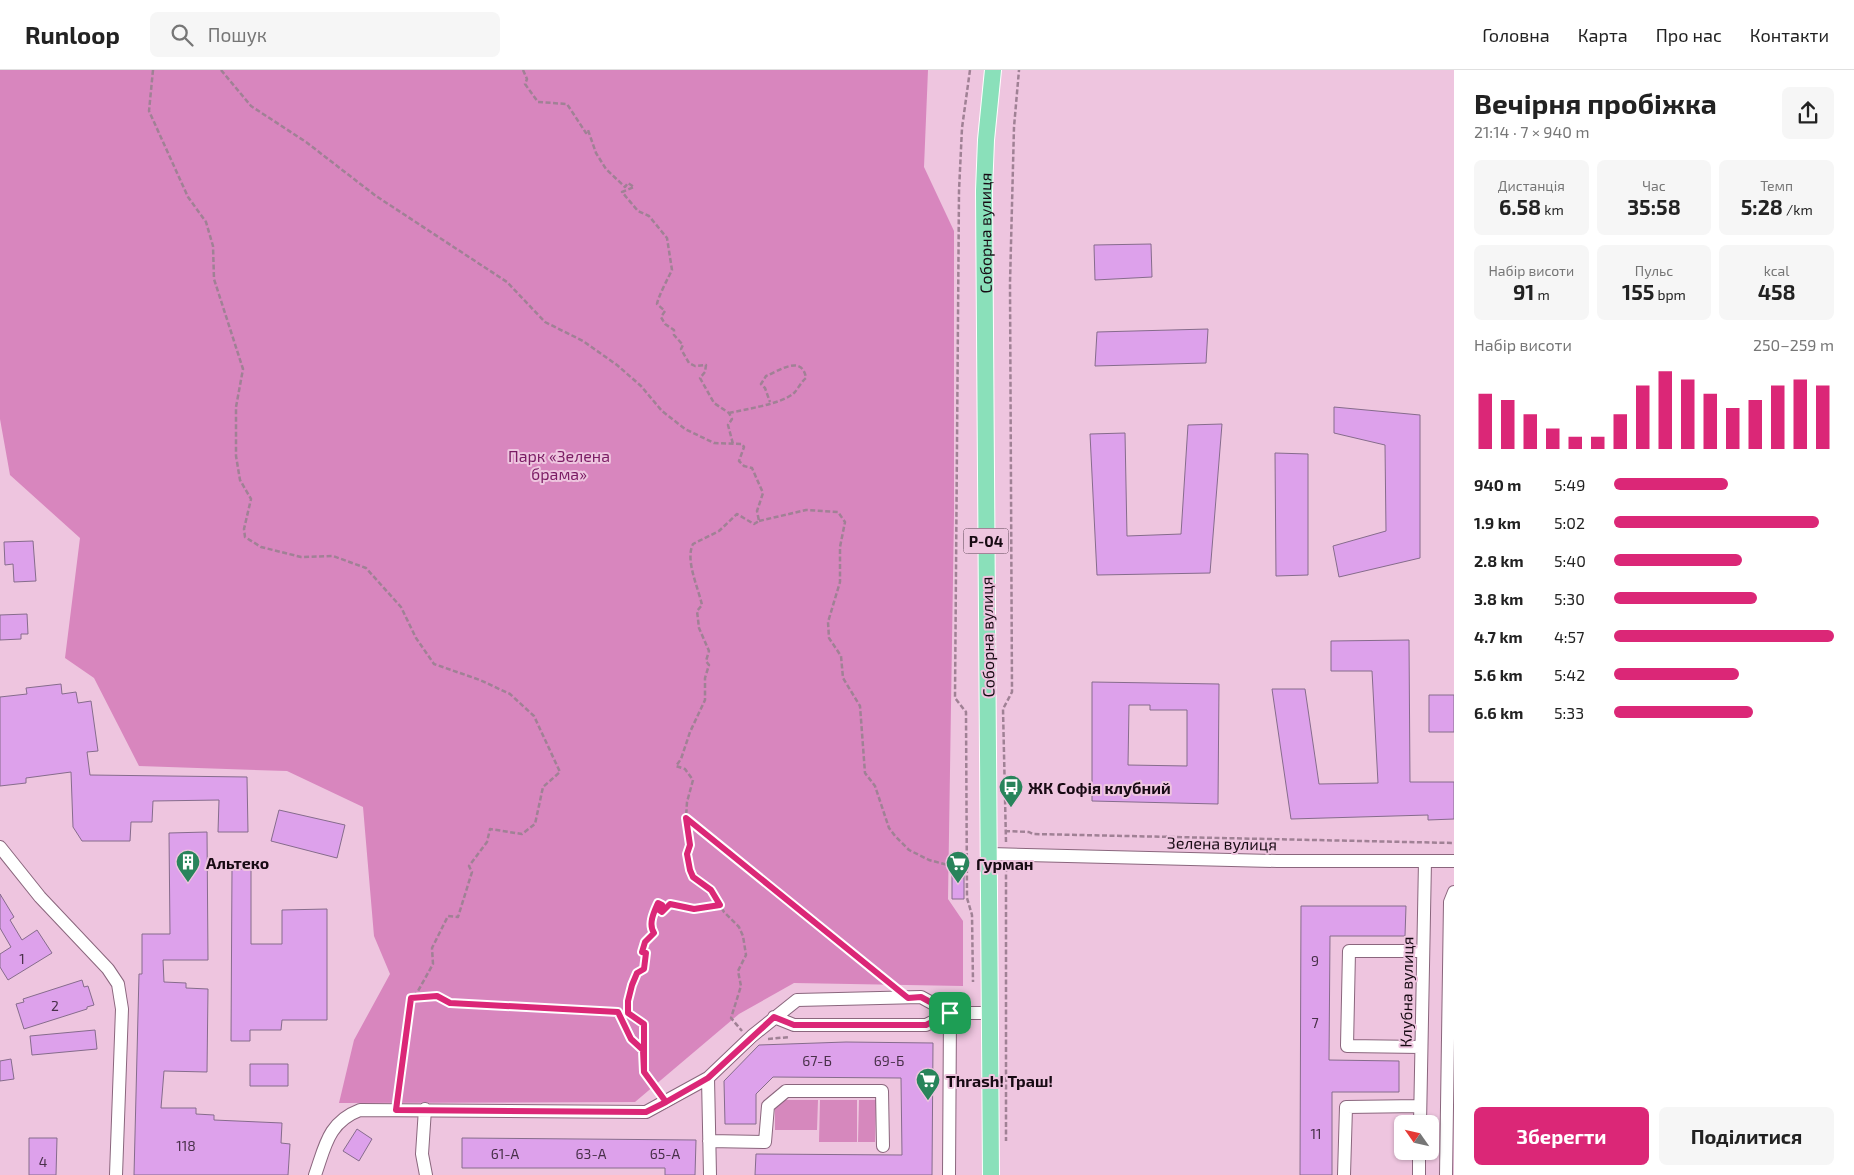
<!DOCTYPE html>
<html lang="uk">
<meta charset="utf-8">
<style>
:root{--surface:#fff;--page:#f6f6f6;--text:#222;--muted:#767676;--line:#e0e0e0;--accent:#db2777}
body{margin:0;font-family:"Exo 2",sans-serif;background:var(--page);color:var(--text);height:100vh;display:flex;flex-direction:column;font-size:19px;white-space:nowrap}
*{box-sizing:border-box;margin:0}
p{font-size:16px;color:var(--muted)}
.icon{flex:none;width:28px;height:28px;fill:none;stroke:currentColor;stroke-width:2;stroke-linecap:round;stroke-linejoin:round}
.map{position:relative;flex:1;overflow:hidden}
.details{display:flex;flex-direction:column;background:var(--surface);width:400px}
.details>*{flex:none}
.needle{width:32px;rotate:304deg}
.tools{position:absolute;left:1394px;top:1045px;display:grid;gap:10px}
.tools a{display:grid;place-items:center;width:45px;height:45px;border-radius:8px;background:var(--surface);box-shadow:0 1px 4px #0004;font-size:25px}
.pin{position:absolute;display:grid;place-items:center;width:42px;height:42px;color:#fff;margin:-21px;border-radius:10px;box-shadow:0 2px 8px #0006}
.round{display:grid;place-items:center;flex:none;width:52px;height:52px;border-radius:8px;background:var(--page)}
.overview{display:flex;align-items:center;justify-content:space-between;height:85px;padding:0 20px}
h1{font-size:28px;font-weight:700;line-height:38px}
.stats{display:grid;grid-template-columns:repeat(3,1fr);gap:8px;height:85px;padding:5px 20px}
.stats div{display:grid;align-content:center;border-radius:8px;background:var(--page);text-align:center}
.stats b{font-size:21px;font-weight:700}
.stats small{font-size:14px;font-weight:400}
.stats p{font-size:14px}
.chart{height:140px;padding:10px 20px}
.chart p{display:flex;justify-content:space-between}
.chart svg{width:100%;height:90px;margin-top:5px;stroke:var(--accent);stroke-width:6}
.primary-button{display:flex;gap:10px;margin-top:auto;padding:10px 20px}
.primary-button a{flex:1;height:58px;border-radius:8px;background:var(--accent);color:#fff;font-size:20px;font-weight:700;line-height:58px;text-align:center}
.primary-button a+a{background:var(--page);color:var(--text)}
ul{padding:0 20px;list-style:none;font-size:16px}
li{display:grid;grid-template-columns:80px 60px 1fr;align-items:center;height:38px}
li i{height:12px;border-radius:6px;background:var(--accent)}
header{display:flex;align-items:center;gap:30px;box-sizing:border-box;height:70px;padding:0 25px;background:var(--surface);border-bottom:1px solid var(--line)}
header strong{font-size:24px}
nav{display:flex;gap:28px;margin-inline-start:auto;font-size:18px}
.search{width:350px;height:45px;background:var(--page);display:flex;align-items:center;gap:12px;box-sizing:border-box;padding:0 18px;border-radius:8px;color:var(--muted);font-size:19px}
main{display:flex;flex:1;min-height:0}
.map>svg:first-child{display:block}
.green{fill:#d688bd}
.forest{fill:#d886be}
.building{fill:#dda1eb;stroke:#866c8c;fill-rule:evenodd}
.lines{fill:none;stroke-linecap:round;stroke-linejoin:round}
.minor-casing{stroke:#8a667d;stroke-width:14}
.major-casing{stroke:#fff;stroke-width:18}
.path{stroke:#a08195;stroke-width:2.5;stroke-dasharray:5 2.5;stroke-linecap:butt}
.minor{stroke:#fff;stroke-width:12}
.major{stroke:#8ae0ba;stroke-width:16}
.route-casing{stroke:#fff;stroke-width:10}
.route{stroke:#db2777;stroke-width:6}
.labels{text-anchor:middle;dominant-baseline:central;stroke-width:4;stroke-linejoin:round;paint-order:stroke}
.number-label{font-size:14px;fill:#483049}
.shield{fill:#eec5df;stroke:#584250;stroke-width:1}
.shield-label{font-size:15px;font-weight:bold;fill:#170a13}
.street-label{font-size:16px;fill:#170a13;stroke:#eec5df}
.park-label{font-size:16px;fill:#7b1c64;stroke:#eec5df}
.poi-label{font-size:16px;font-weight:bold;fill:#170a13;stroke:#eec5df;text-anchor:start}
</style>
<header>
<strong>Runloop</strong>
<div class="search"><svg class="icon" aria-label="search" viewBox="0 0 24 24"><circle cx="10" cy="10" r="6"/><path d="M15 15l6 6"/></svg>Пошук</div>
<nav><a>Головна</a><a>Карта</a><a>Про нас</a><a>Контакти</a></nav>
</header>
<main>
<div class="map">
<svg width="1454" height="1105" viewBox="0 0 1454 1105">
<rect width="100%" height="100%" fill="#eec5df"/>
<path class="green" d="M780,1030H818L817,1060H775V1039Z
M820,1030H857V1072H819Z
M859,1030H876L875,1072H858Z"/>
<path class="forest" d="M0,0H928L924,97L954,161V444L948,829L963,851V916L794,913L739,944L635,1032L339,1033L354,970L390,904L374,866L363,737L287,701L139,696L94,608L65,588L80,468L10,405L0,349Z"/>
<path class="building" d="M1151,174L1152,207L1095,210L1094,175Z
M1208,259L1206,293L1095,296L1097,262Z
M1334,337L1420,345V488L1339,507L1333,476L1386,461L1385,375L1334,363Z
M1222,354L1210,503L1097,505L1090,364L1125,363L1127,466L1181,464L1188,355Z
M1275,383L1308,384V505L1276,506Z
M33,471L36,511L14,512L13,494L5,495L4,472Z
M27,544L28,564H21V569L0,570V545Z
M1409,570L1410,712H1454V749L1428,750V745L1291,749L1272,619H1305L1319,714L1378,713L1372,601H1331V571Z
M1092,612L1219,614L1218,734L1092,731ZM1129,635H1150V640H1187V696L1128,695Z
M61,614L62,624L76,622L78,633L91,631L98,681L87,682L90,705L247,707L248,762H218L219,730L153,731L152,752H131L130,771H82L73,757L71,702L26,708V713L0,716V627L27,624L26,618Z
M1429,625H1454V662H1429Z
M279,740L345,755L337,788L271,771Z
M207,762L208,890H163L164,912L186,913V918L208,919L207,1002L164,1001L161,1038H196V1044L214,1045V1050L282,1053L281,1073L290,1074L288,1105H134L139,904H142V864H170L169,763Z
M232,799H251V874H282V840L327,839V950H282L281,960H250V971H231Z
M952,800H964V829H952Z
M0,824L14,847L10,850L22,870L37,860L52,883L8,910L0,897V884L11,877L0,858Z
M1301,836H1406L1405,866H1330L1329,990L1399,991V1022H1332V1105H1300Z
M82,910L84,917L88,916L94,935L87,937V939L24,959L16,934L24,932L23,929Z
M95,960L97,979L32,985L30,966Z
M846,972L933,973L932,1105H755L756,1084L902,1085L901,1008L773,1007L756,1024V1054H725L724,1011L759,975Z
M11,989L14,1009L0,1011V991Z
M250,994H288V1016H250Z
M357,1059L372,1069L359,1091L343,1081Z
M29,1068H57L56,1105H29Z
M462,1068L696,1070L695,1105H665V1098H462Z"/>
<g class="lines">
<defs>
<path id="minor" d="M0,777L40,827L108,899L118,914L122,939L116,1105
M990,784L1277,791H1454
M774,947L794,955H926L950,943H991
M1421,977L1347,976L1349,881H1423
M708,1008L710,1105
M425,1039L422,1084L426,1105
M1420,1054L1425,791
M709,1071L765,1072L768,1036L786,1021H882L883,1076
M315,1105C325,1077 328,1052 360,1040L646,1042L708,1008L752,966L797,930L921,927L950,943
M949,1105L950,943
M1344,1105L1346,1037L1420,1036
M1419,1105V1081
M1446,1105L1450,832L1454,822"/>
<g id="major">
<path id="s1" d="M991,1105L984,121L986,70L993,0"/>
</g>
</defs>
<use href="#minor" class="minor-casing"/>
<use href="#major" class="major-casing"/>
<path class="path" d="M153,0L149,41L188,127L206,152L213,176L214,209L243,299L236,337V386L240,410L251,429L244,459L245,467L261,477L301,487L333,486L366,498L401,537L416,568L434,594L480,610L510,624L534,646L560,702L543,717L535,754L522,764L490,759L487,772L469,796L472,802L458,847L448,846L432,878L433,894L418,921L411,928
M221,0L251,36L306,72L376,126L507,212L545,252L583,271L617,295L641,316L662,341L685,359L714,373L742,374L744,377L739,391L744,396L752,398L763,423L757,441L759,451L754,454L737,444L719,461L693,474C685,490 698,517 702,535L697,541L699,558L709,581L706,591L709,595L705,608V630L690,662L681,689L676,696L685,699L693,710L687,732L686,748L690,775L687,784L690,800L693,807L711,821L724,842L739,857L743,866L746,885L738,901L741,916L731,948L742,961
M523,0L527,9L525,14L538,32L567,34L586,63L588,60L596,83L606,99L625,117L628,113L634,117L622,122L638,141L649,146L667,168L672,200C669,206 658,227 657,234L665,241L661,247L665,254L674,260V265L683,275L681,279L689,293L695,296L706,295L705,302L700,308L714,333L729,343L732,349L728,355L733,374
M970,0L962,58L959,121L955,628L966,642L967,828L972,845L973,912
M729,343C746,339 782,334 794,323C798,319 801,312 806,308C802,284 779,301 766,306L761,314L765,318L770,332
M759,451L806,440L838,442L845,452L840,477V512L828,552L829,568L841,586L843,608L860,636L865,703L875,716L889,758L895,766L909,780L929,790L967,800
M686,748L893,916
M1005,761L1029,762L1033,764L1454,773
M1006,772L1003,639L1012,622L1010,213L1014,57L1019,0
M1006,797V1071
M768,969L790,967
M643,980L644,954L628,943C629,933 629,920 633,911C639,898 643,904 645,883L642,881L645,872L654,863C648,854 654,842 658,833L662,835L659,840L662,842L670,834L694,839L720,835
M397,1030L411,928L437,926L450,933L618,942L631,969L643,980L644,1002L659,1022"/>
<use href="#minor" class="minor"/>
<use href="#major" class="major"/>
</g>
<g class="lines">
<defs>
<path id="route" d="M950,943L926,955H794L774,947L708,1008L666,1032L644,1002L643,980L631,969L618,942L450,933L437,926L411,928L396,1040L646,1042L666,1032L644,1002V954L628,943V931L632,915L637,903L644,899L646,883L642,882L645,872L654,863C648,854 654,842 658,833L662,835L659,840L662,842L670,834L694,839L720,835L711,820L693,807L690,800L687,784L690,775L686,748L908,928L921,927L950,943"/>
</defs>
<use href="#route" class="route-casing"/>
<use href="#route" class="route"/>
</g>
<defs>
<symbol id="bus-pin" viewBox="-11 -11 22 30"><path d="M0 17L-7.5 6A9.5 9.5 0 1 1 7.5 6Z" fill="#28845b" stroke="#eec5df"/><path d="M-5-6H5V4H4V6H2V4H-2V6H-4V4H-5ZM-3.5-4V0h7V-4ZM-3.5 1.2v1.5H-2V1.2ZM2 1.2v1.5H3.5V1.2Z" fill="#fff"/></symbol>
<symbol id="building-pin" viewBox="-11 -11 22 30"><path d="M0 17L-7.5 6A9.5 9.5 0 1 1 7.5 6Z" fill="#28845b" stroke="#eec5df"/><path d="M-4-6H4V6H1V3H-1V6H-4ZM-2.5-4.3h1.7v1.8h-1.7ZM.8-4.3h1.7v1.8H.8ZM-2.5-1h1.7V.8h-1.7ZM.8-1h1.7V.8H.8Z" fill="#fff"/></symbol>
<symbol id="supermarket-pin" viewBox="-11 -11 22 30"><path d="M0 17L-7.5 6A9.5 9.5 0 1 1 7.5 6Z" fill="#28845b" stroke="#eec5df"/><path d="M-6-5.5h2.5l.6 2H6L4.5 2H-2.5L-4.4-4H-6ZM-1.5 3.2a1.3 1.3 0 1 0 .1 0ZM3 3.2a1.3 1.3 0 1 0 .1 0Z" fill="#fff"/></symbol>
</defs>
<g fill-rule="evenodd">
<use href="#bus-pin" x="997" y="703" width="28" height="38"/>
<use href="#building-pin" x="174" y="778" width="28" height="38"/>
<use href="#supermarket-pin" x="944" y="779" width="28" height="38"/>
<use href="#supermarket-pin" x="914" y="996" width="28" height="38"/>
</g>
<g class="labels">
<g class="number-label">
<text x="22" y="888">1</text>
<text x="1315" y="890">9</text>
<text x="55" y="935">2</text>
<text x="1315" y="952">7</text>
<text x="817" y="990">67-Б</text>
<text x="889" y="990">69-Б</text>
<text x="1316" y="1063">11</text>
<text x="186" y="1075">118</text>
<text x="505" y="1083">61-А</text>
<text x="591" y="1083">63-А</text>
<text x="665" y="1083">65-А</text>
<text x="43" y="1091">4</text>
</g>
<rect class="shield" x="963.5" y="458.5" width="45" height="25" rx="4"/>
<g class="shield-label">
<text x="986" y="471">Р-04</text>
</g>
<g class="street-label">
<text stroke="none"><textPath href="#s1" startOffset="942">Соборна вулиця</textPath></text>
<text transform="translate(987 567) rotate(-91)">Соборна вулиця</text>
<text transform="translate(1222 773) rotate(1)">Зелена вулиця</text>
<text transform="translate(1406 922) rotate(-89)">Клубна вулиця</text>
</g>
<g class="park-label">
<text x="559" y="385">Парк «Зелена<tspan x="559" dy="18">брама»</tspan></text>
</g>
<g class="poi-label">
<text x="1028" y="717">ЖК Софія клубний</text>
<text x="206" y="792">Альтеко</text>
<text x="976" y="793">Гурман</text>
<text x="946" y="1010">Thrash! Траш!</text>
</g>
</g>
</svg>
<div class="tools">
<a><svg class="needle" viewBox="-14 -14 28 28"><path d="M0-13l5 13h-10z" fill="#e53935"/><path d="M0 13l5-13h-10z" fill="#767676"/></svg></a>
</div>
<div class="pin" style="left:950px;top:943px;background:#1e9e55"><svg class="icon" aria-label="arrive" viewBox="0 0 24 24"><path d="M6 21V4h12l-3 4 3 4H6"/></svg></div>
</div>
<section class="details">
<div class="overview"><div><h1>Вечірня пробіжка</h1><p>21:14 · 7 × 940 m</p></div><a class="round"><svg class="icon" aria-label="share" viewBox="0 0 24 24"><path d="M12 15V3M7 8l5-5 5 5M5 13v7h14v-7"/></svg></a></div>
<div class="stats">
<div><p>Дистанція</p><b>6.58<small> km</small></b></div>
<div><p>Час</p><b>35:58</b></div>
<div><p>Темп</p><b>5:28<small> /km</small></b></div>
</div>
<div class="stats">
<div><p>Набір висоти</p><b>91<small> m</small></b></div>
<div><p>Пульс</p><b>155<small> bpm</small></b></div>
<div><p>kcal</p><b>458</b></div>
</div>
<div class="chart"><p><span>Набір висоти</span>250–259 m</p>
<svg viewBox="0 0 160 44" preserveAspectRatio="none"><path d="M5 44V17M15 44V20M25 44V27M35 44V34M45 44V38M55 44V38M65 44V27M75 44V13M85 44V6M95 44V10M105 44V17M115 44V24M125 44V20M135 44V13M145 44V10M155 44V13"/></svg>
</div>
<ul>
<li><b>940 m</b>5:49<i style="width:52%"></i></li>
<li><b>1.9 km</b>5:02<i style="width:93%"></i></li>
<li><b>2.8 km</b>5:40<i style="width:58%"></i></li>
<li><b>3.8 km</b>5:30<i style="width:65%"></i></li>
<li><b>4.7 km</b>4:57<i style="width:100%"></i></li>
<li><b>5.6 km</b>5:42<i style="width:57%"></i></li>
<li><b>6.6 km</b>5:33<i style="width:63%"></i></li>
</ul>
<div class="primary-button"><a>Зберегти</a><a>Поділитися</a></div>
</section>
</main>
